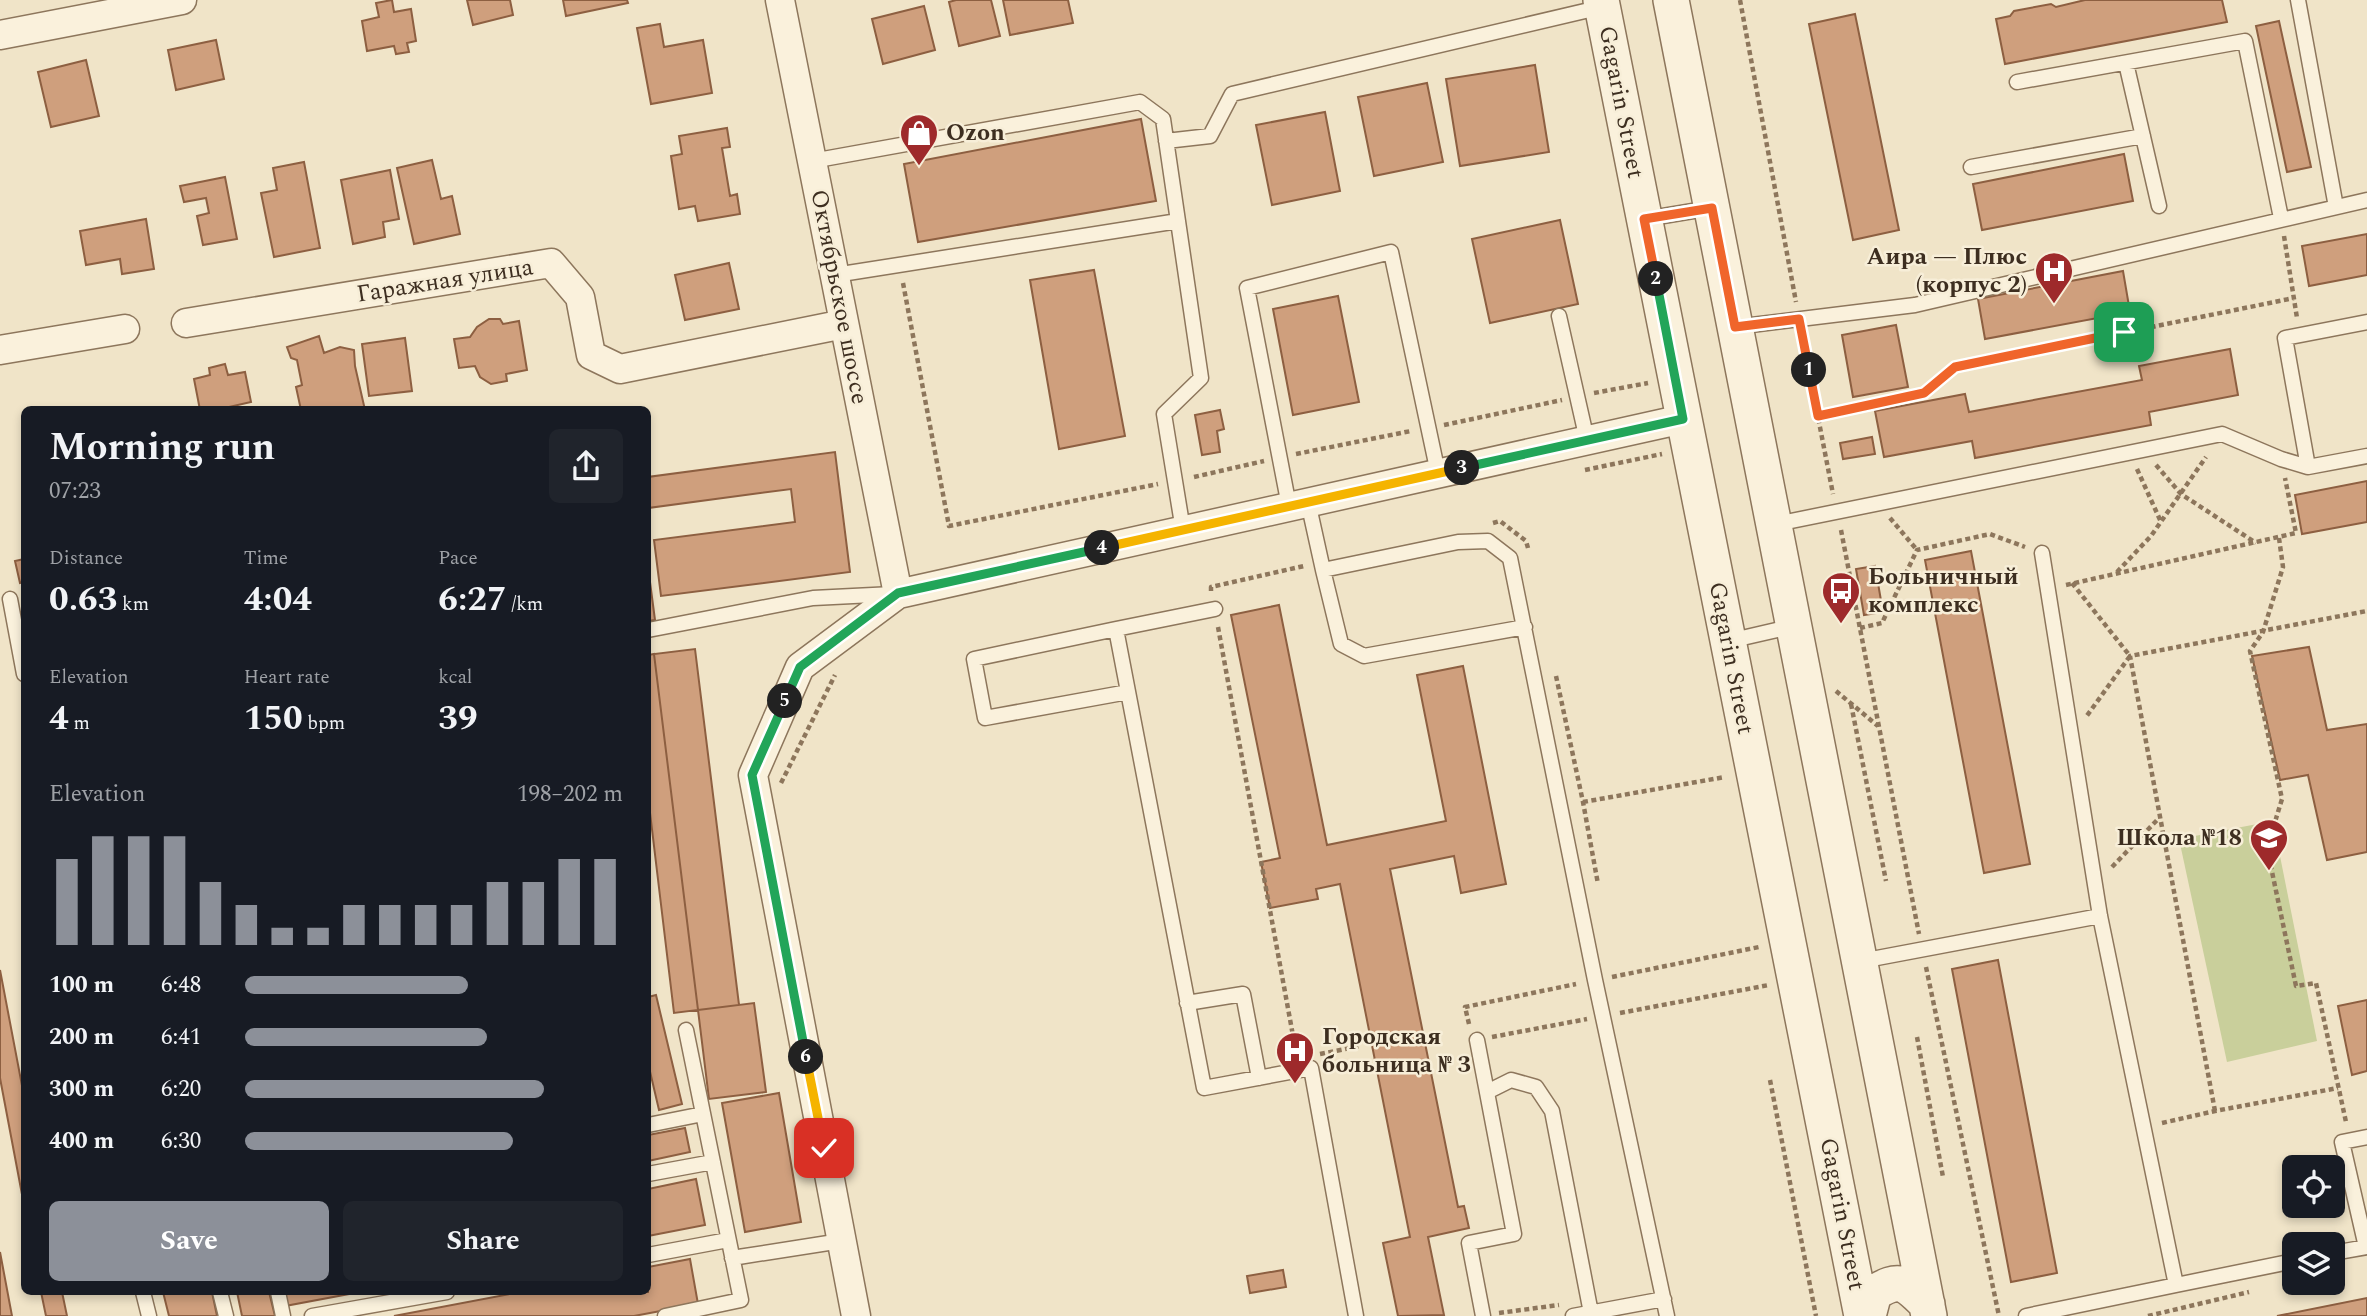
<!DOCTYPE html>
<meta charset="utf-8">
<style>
:root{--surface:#171b24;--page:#20242c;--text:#f1f3f6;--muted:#9ea1a6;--accent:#8c9099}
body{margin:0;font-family:Spectral,serif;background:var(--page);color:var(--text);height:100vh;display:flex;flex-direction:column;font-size:26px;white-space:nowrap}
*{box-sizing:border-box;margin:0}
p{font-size:23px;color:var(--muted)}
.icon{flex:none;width:38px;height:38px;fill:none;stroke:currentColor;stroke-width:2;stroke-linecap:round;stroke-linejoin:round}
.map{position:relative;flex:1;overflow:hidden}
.drawer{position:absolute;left:21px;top:406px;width:630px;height:889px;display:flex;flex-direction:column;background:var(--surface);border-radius:10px;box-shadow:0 4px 10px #0003}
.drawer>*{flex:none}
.controls{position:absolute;left:2282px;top:1155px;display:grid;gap:14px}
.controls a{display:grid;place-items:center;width:63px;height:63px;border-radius:10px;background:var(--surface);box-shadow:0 4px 10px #0003;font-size:35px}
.pin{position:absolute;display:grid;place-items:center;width:60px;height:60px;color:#fff;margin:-30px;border-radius:14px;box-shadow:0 4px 10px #0006}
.km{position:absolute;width:35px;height:35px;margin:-18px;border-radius:50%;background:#222;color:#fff;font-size:19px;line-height:35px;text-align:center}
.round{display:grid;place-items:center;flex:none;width:74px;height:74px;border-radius:10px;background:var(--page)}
.headline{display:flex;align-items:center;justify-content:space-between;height:119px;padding:0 28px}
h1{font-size:38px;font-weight:700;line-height:52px}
.metrics{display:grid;grid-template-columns:repeat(3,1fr);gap:10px;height:119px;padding:7px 28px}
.metrics div{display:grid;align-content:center}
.metrics b{font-size:35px;font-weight:700}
.metrics small{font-size:19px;font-weight:400}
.metrics p{font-size:19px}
.chart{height:196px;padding:14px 28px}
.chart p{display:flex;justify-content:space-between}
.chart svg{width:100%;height:126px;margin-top:7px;stroke:var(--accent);stroke-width:6}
.primary-button{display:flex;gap:14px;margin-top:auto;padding:14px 28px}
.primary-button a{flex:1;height:80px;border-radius:10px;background:var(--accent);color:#fff;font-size:28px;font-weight:700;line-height:80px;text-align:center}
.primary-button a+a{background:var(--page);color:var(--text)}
ul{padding:0 28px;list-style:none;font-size:23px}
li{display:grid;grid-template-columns:112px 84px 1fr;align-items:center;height:52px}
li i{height:18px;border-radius:9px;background:var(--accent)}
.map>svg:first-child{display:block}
.green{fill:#c9cf9b}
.building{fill:#cf9f7d;stroke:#8d5f41;stroke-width:2}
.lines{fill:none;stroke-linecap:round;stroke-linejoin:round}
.service-casing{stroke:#8d765c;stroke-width:17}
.minor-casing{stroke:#8d765c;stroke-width:31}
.tertiary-casing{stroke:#8d765c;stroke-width:38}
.path{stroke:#8d765c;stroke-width:4.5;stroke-dasharray:5 3.5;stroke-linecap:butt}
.service{stroke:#faf1dc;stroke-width:14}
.minor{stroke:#faf1dc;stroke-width:28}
.tertiary{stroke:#faf1dc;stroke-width:35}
.split-1-casing{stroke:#fff;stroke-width:14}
.split-2-casing{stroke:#fff;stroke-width:14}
.split-3-casing{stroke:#fff;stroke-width:14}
.split-4-casing{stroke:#fff;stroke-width:14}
.split-5-casing{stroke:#fff;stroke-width:14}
.split-6-casing{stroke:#fff;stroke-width:14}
.split-7-casing{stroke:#fff;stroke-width:14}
.split-1{stroke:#f0652b;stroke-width:9}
.split-2{stroke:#f0652b;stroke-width:9}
.split-3{stroke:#22a559;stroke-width:9}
.split-4{stroke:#f5b400;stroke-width:9}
.split-5{stroke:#22a559;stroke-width:9}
.split-6{stroke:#22a559;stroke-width:9}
.split-7{stroke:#f5b400;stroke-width:9}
.labels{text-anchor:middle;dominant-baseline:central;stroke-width:5;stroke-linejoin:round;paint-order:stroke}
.street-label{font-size:24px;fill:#3d2e20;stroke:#f7eed8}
.poi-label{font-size:24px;font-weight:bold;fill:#3d2e20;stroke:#f7eed8;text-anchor:start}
</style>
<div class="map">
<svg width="2367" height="1316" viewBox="0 0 2367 1316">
<rect width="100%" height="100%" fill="#f0e4c8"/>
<path class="green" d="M2273,821L2317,1041L2227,1062L2179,839Z"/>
<path class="building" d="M392,0L394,12L411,9L416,41L407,43L409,52L396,54L394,46L367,51L362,21L379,17L376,3Z
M467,0H510L513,15L473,25Z
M563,0H627L628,3L566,16Z
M956,0H991L1000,36L959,46L949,2Z
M1003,0H1068L1073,23L1010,35Z
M2085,0H2222L2227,22L2005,64L1996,19L2010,16L2014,11L2051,4L2056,7Z
M924,6L935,50L883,64L872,19Z
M1855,14L1899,230L1853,240L1809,24Z
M2279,21L2311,167L2287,172L2256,26Z
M660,24L664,47L703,40L712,93L651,104L637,28Z
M216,40L224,79L176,90L168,50Z
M86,60L99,116L51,127L38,72Z
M1535,65L1549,152L1460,166L1446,79Z
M1427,83L1443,162L1374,176L1358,97Z
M1325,112L1340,191L1272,205L1256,125Z
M1141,119L1156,201L918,242L904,164Z
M727,128L730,147L722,148L730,196L737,194L740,214L698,221L695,206L679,209L671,156L682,154L679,136Z
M2124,154L2133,201L1982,230L1973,184Z
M432,160L441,199L452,196L460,234L414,244L397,168Z
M304,162L320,248L274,257L261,193L277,190L273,168Z
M390,170L399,219L383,222L385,237L353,244L341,180Z
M225,177L237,239L203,245L197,216L209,213L206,198L184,202L180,186Z
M146,219L154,269L122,274L120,259L86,265L80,231Z
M1560,220L1578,304L1490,323L1472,239Z
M2367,234V275L2309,286L2302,246Z
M729,263L739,309L685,320L675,275Z
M1094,270L1125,436L1059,449L1030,280Z
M2123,271L2130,312L1985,339L1978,299Z
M1338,296L1359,402L1293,415L1273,309Z
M489,319H500L503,324L519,321L527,370L506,374L507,381L491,384L480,377L475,366L459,368L454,339L470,337L477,327Z
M1896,325L1908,387L1853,397L1842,335Z
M319,336L324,353L340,347L354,350L355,366L365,410H301L296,387L302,385L297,360L291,358L287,347Z
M405,338L412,391L369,396L362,344Z
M2230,349L2238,395L2149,412L2151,425L1975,458L1972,441L1884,457L1875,411L1965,394L1969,412L2142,380L2139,366Z
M225,364L228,375L245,372L251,402L216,410H200L194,379L210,375L209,368Z
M1220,410L1224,429L1217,431L1220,452L1202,455L1195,415Z
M1872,437L1875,454L1843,459L1840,443Z
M835,452L850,572L661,596L654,540L795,522L791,489L648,508V477Z
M2367,481V522L2302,534L2295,495Z
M1971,551L2030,864L1984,873L1925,560Z
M24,559V582L20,583L15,561Z
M1875,566L1883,612L1864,615L1856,569Z
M648,567L655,620L648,621Z
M1279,605L1327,845L1446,821L1417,675L1463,666L1506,884L1461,893L1454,856L1390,869L1458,1207L1464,1206L1469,1228L1428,1237L1444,1315L1398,1316L1383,1243L1410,1237L1340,884L1316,889L1318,899L1270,908L1261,862L1280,858L1231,615Z
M2309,647L2327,730L2367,724V852L2327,860L2308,775L2280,780L2252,656Z
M695,649L739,1005L698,1010L654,654Z
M654,654L698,1010L674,1013L648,796V655Z
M1998,960L2057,1273L2011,1282L1952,969Z
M0,970L24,1096V1205L0,1078Z
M656,995L682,1104L659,1110L648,1063V997Z
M2367,1000V1071L2352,1075L2338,1006Z
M754,1003L766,1092L709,1099L698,1010Z
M779,1093L801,1222L745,1232L722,1103Z
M685,1128L690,1152L648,1161V1135Z
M696,1179L705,1225L648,1236V1189Z
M0,1252L12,1316H0Z
M690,1259L698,1304L634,1316H394L520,1292H648V1267Z
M1283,1270L1286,1287L1250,1293L1247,1276Z
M41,1292H62L67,1316H46Z
M163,1292H212L217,1316H169Z
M237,1292H269L275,1316H242Z
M282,1292H360L285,1306Z
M2367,1298V1316H2277Z"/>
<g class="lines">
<defs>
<path id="service" d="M2298,0L2336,207
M2126,63L2159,206
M2017,82L2245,41L2281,218
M1166,141L1210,136L1232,94L1602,7
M812,161L1140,102L1163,119L1201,378L1164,414L1183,530
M1971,167L2143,136
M1645,219L1711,208
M835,275L1178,221
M1559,316L1587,440
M1735,327L1915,305L2367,200
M2308,467L2285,338L2367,322
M1308,502L1323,570L1458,542L1488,541L1510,558L1595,980L1667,1316
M1289,506L1247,288L1391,252L1438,473
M1776,524L2222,434L2281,459L2308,467L2367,456
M1323,570L1341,644L1364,656L1525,627
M10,599L24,674
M1116,629L1215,609
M648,630L813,598L893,594
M1729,641L1794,626
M1128,692L985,718L974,659L1116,629L1204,1088L1311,1068L1356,1316
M1861,961L2100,916
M1187,1003L1243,994L1259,1078
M1477,1040L1514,1234L1469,1243L1483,1316
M1487,1092L1511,1080L1536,1087L1552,1111L1591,1313
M648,1125L703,1114
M648,1174L713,1162
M2366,1247L2342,1142L2367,1137
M2333,1253L2367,1247
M648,1255L728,1240
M732,1258L841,1241
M2176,1285L2294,1261
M143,1292L149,1316
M220,1292L226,1316
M278,1292L283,1316
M312,1316L447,1292
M665,1316L741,1300L686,1030
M1573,1316L1664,1299
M2026,1316L2176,1285L2100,916L2042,553"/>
<path id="minor" d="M780,0L898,594
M0,35L182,0
M186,323L551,263L580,297L591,355L620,369L844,324
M0,350L125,329
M856,1316L753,775L800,667L898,594L1683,419"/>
<path id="tertiary" d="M1601,0L1862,1316
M1671,0L1929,1316
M1868,1316L1874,1293C1901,1276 1906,1284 1927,1304"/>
</defs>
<use href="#service" class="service-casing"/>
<use href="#minor" class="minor-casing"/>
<use href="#tertiary" class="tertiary-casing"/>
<path class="path" d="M1740,0L1796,302
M2284,236L2297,318
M903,283L949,526L1158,484
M1802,335L1833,494
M1594,393L1648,383
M1818,416L1924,393L1955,367L2294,298
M1444,425L1562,400
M1296,454L1411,431
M2156,465L2181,494L2256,543
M2137,469L2161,522
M1585,470L1662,454
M1194,477L1264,461
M1890,518L1917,550
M1493,523L1500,521L1526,541L1528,548
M1841,530L1919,934
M2279,538L2283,567L2263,632L2250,651L2282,799L2267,848L2296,986L2316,983L2346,1122
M2117,572L2151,536L2206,457
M2072,583L2130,656L2086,717
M2066,585L2296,533L2285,478
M1211,591V587L1304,566
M1218,627L1296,1052
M1860,628L1882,623L1917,550L1990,534L2025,547
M1556,676L1583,802L1598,884
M1836,691L1878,726
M1851,704L1886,881
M781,783L835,675
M1583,802L1725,777
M2112,867L2159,818
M1926,967L1999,1316
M1612,977L1759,947
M1620,1013L1769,985
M1469,1024L1465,1007L1576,984
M1492,1037L1587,1019
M1917,1037L1943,1177
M1320,1054L1361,1046
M1770,1080L1816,1316
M2215,1111L2130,656L2367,611
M2162,1123L2215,1111L2338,1088
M1499,1313L1559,1305
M2148,1316L2249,1292"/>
<use href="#service" class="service"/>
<use href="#minor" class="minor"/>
<use href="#tertiary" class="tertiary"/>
</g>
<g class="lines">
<defs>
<path id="split-1" d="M1809,370L1818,416L1924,393L1955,367L2124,332"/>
<path id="split-2" d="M1656,279L1644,219L1712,208L1735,327L1799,319L1809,370"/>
<path id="split-3" d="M1462,468L1683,419L1656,279"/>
<path id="split-4" d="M1102,548L1462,468"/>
<path id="split-5" d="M785,701L800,667L898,593L1102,548"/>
<path id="split-6" d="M785,701L752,775L806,1057"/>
<path id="split-7" d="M806,1057L824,1148"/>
</defs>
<use href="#split-1" class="split-1-casing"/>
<use href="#split-2" class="split-2-casing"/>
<use href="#split-3" class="split-3-casing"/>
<use href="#split-4" class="split-4-casing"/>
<use href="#split-5" class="split-5-casing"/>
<use href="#split-6" class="split-6-casing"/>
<use href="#split-7" class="split-7-casing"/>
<use href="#split-1" class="split-1"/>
<use href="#split-2" class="split-2"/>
<use href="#split-3" class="split-3"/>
<use href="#split-4" class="split-4"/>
<use href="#split-5" class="split-5"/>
<use href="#split-6" class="split-6"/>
<use href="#split-7" class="split-7"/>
</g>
<defs>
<symbol id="shop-pin" viewBox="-11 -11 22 30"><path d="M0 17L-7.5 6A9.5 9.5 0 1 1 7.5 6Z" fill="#9e2a2b" stroke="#f7eed8"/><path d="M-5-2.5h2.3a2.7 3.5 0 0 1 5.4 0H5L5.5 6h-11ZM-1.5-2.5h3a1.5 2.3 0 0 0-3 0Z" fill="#fff"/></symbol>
<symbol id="hospital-pin" viewBox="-11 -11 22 30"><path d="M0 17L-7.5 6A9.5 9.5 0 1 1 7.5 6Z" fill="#9e2a2b" stroke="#f7eed8"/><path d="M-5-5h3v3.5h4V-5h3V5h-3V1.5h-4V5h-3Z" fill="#fff"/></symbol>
<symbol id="bus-pin" viewBox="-11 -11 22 30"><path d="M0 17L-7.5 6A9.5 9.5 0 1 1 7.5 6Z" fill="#9e2a2b" stroke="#f7eed8"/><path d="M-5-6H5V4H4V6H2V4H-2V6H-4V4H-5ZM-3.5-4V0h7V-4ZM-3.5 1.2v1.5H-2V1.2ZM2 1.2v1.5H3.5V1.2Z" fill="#fff"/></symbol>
<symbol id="school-pin" viewBox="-11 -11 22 30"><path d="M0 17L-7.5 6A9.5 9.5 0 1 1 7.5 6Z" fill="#9e2a2b" stroke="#f7eed8"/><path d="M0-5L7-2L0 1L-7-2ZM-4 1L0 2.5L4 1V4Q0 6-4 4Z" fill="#fff"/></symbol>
</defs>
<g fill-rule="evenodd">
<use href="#shop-pin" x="897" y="111" width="44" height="60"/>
<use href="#hospital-pin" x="2032" y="249" width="44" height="60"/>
<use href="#bus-pin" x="1819" y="569" width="44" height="60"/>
<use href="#school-pin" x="2247" y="816" width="44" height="60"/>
<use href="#hospital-pin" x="1273" y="1029" width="44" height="60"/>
</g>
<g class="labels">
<g class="street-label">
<text transform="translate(1621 102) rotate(79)">Gagarin Street</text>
<text transform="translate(445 281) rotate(-9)">Гаражная улица</text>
<text transform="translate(839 297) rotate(79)">Октябрьское шоссе</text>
<text transform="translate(1731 658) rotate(79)">Gagarin Street</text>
<text transform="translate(1842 1214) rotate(79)">Gagarin Street</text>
</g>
<g class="poi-label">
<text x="946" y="133">Ozon</text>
<text x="2027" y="257" text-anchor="end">Аира — Плюс<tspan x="2027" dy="28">(корпус 2)</tspan></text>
<text x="1868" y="577">Больничный<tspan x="1868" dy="28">комплекс</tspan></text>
<text x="2242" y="838" text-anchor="end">Школа №18</text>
<text x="1322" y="1037">Городская<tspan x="1322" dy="28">больница № 3</tspan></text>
</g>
</g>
</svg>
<div class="controls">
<a><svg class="icon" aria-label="locate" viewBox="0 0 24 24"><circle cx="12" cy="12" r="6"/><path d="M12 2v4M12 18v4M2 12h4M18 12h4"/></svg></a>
<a><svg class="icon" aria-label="layers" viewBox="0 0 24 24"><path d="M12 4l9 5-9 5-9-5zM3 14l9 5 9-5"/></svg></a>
</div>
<div class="pin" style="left:2124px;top:332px;background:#1e9e55"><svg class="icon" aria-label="arrive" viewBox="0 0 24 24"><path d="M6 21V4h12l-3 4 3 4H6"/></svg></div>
<div class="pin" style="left:824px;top:1148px;background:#d93025"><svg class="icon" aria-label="check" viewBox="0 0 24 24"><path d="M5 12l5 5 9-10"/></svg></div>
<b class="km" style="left:1809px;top:370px">1</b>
<b class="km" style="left:1656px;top:279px">2</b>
<b class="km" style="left:1462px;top:468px">3</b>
<b class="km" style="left:1102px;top:548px">4</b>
<b class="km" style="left:785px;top:701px">5</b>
<b class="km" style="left:806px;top:1057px">6</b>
<section class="drawer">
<div class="headline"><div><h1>Morning run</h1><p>07:23</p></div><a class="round"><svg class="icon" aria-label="share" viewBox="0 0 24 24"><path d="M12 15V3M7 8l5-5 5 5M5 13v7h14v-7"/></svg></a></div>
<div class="metrics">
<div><p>Distance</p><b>0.63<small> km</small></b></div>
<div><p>Time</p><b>4:04</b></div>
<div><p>Pace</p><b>6:27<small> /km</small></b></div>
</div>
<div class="metrics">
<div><p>Elevation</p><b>4<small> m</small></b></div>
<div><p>Heart rate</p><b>150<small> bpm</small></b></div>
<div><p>kcal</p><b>39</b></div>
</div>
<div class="chart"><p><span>Elevation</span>198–202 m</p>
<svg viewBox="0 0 160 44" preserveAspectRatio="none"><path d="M5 44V14M15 44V6M25 44V6M35 44V6M45 44V22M55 44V30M65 44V38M75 44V38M85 44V30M95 44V30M105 44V30M115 44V30M125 44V22M135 44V22M145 44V14M155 44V14"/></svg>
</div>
<ul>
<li><b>100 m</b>6:48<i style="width:59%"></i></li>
<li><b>200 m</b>6:41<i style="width:64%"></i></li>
<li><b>300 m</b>6:20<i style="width:79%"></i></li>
<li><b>400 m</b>6:30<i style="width:71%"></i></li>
</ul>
<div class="primary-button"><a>Save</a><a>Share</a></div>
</section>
</div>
